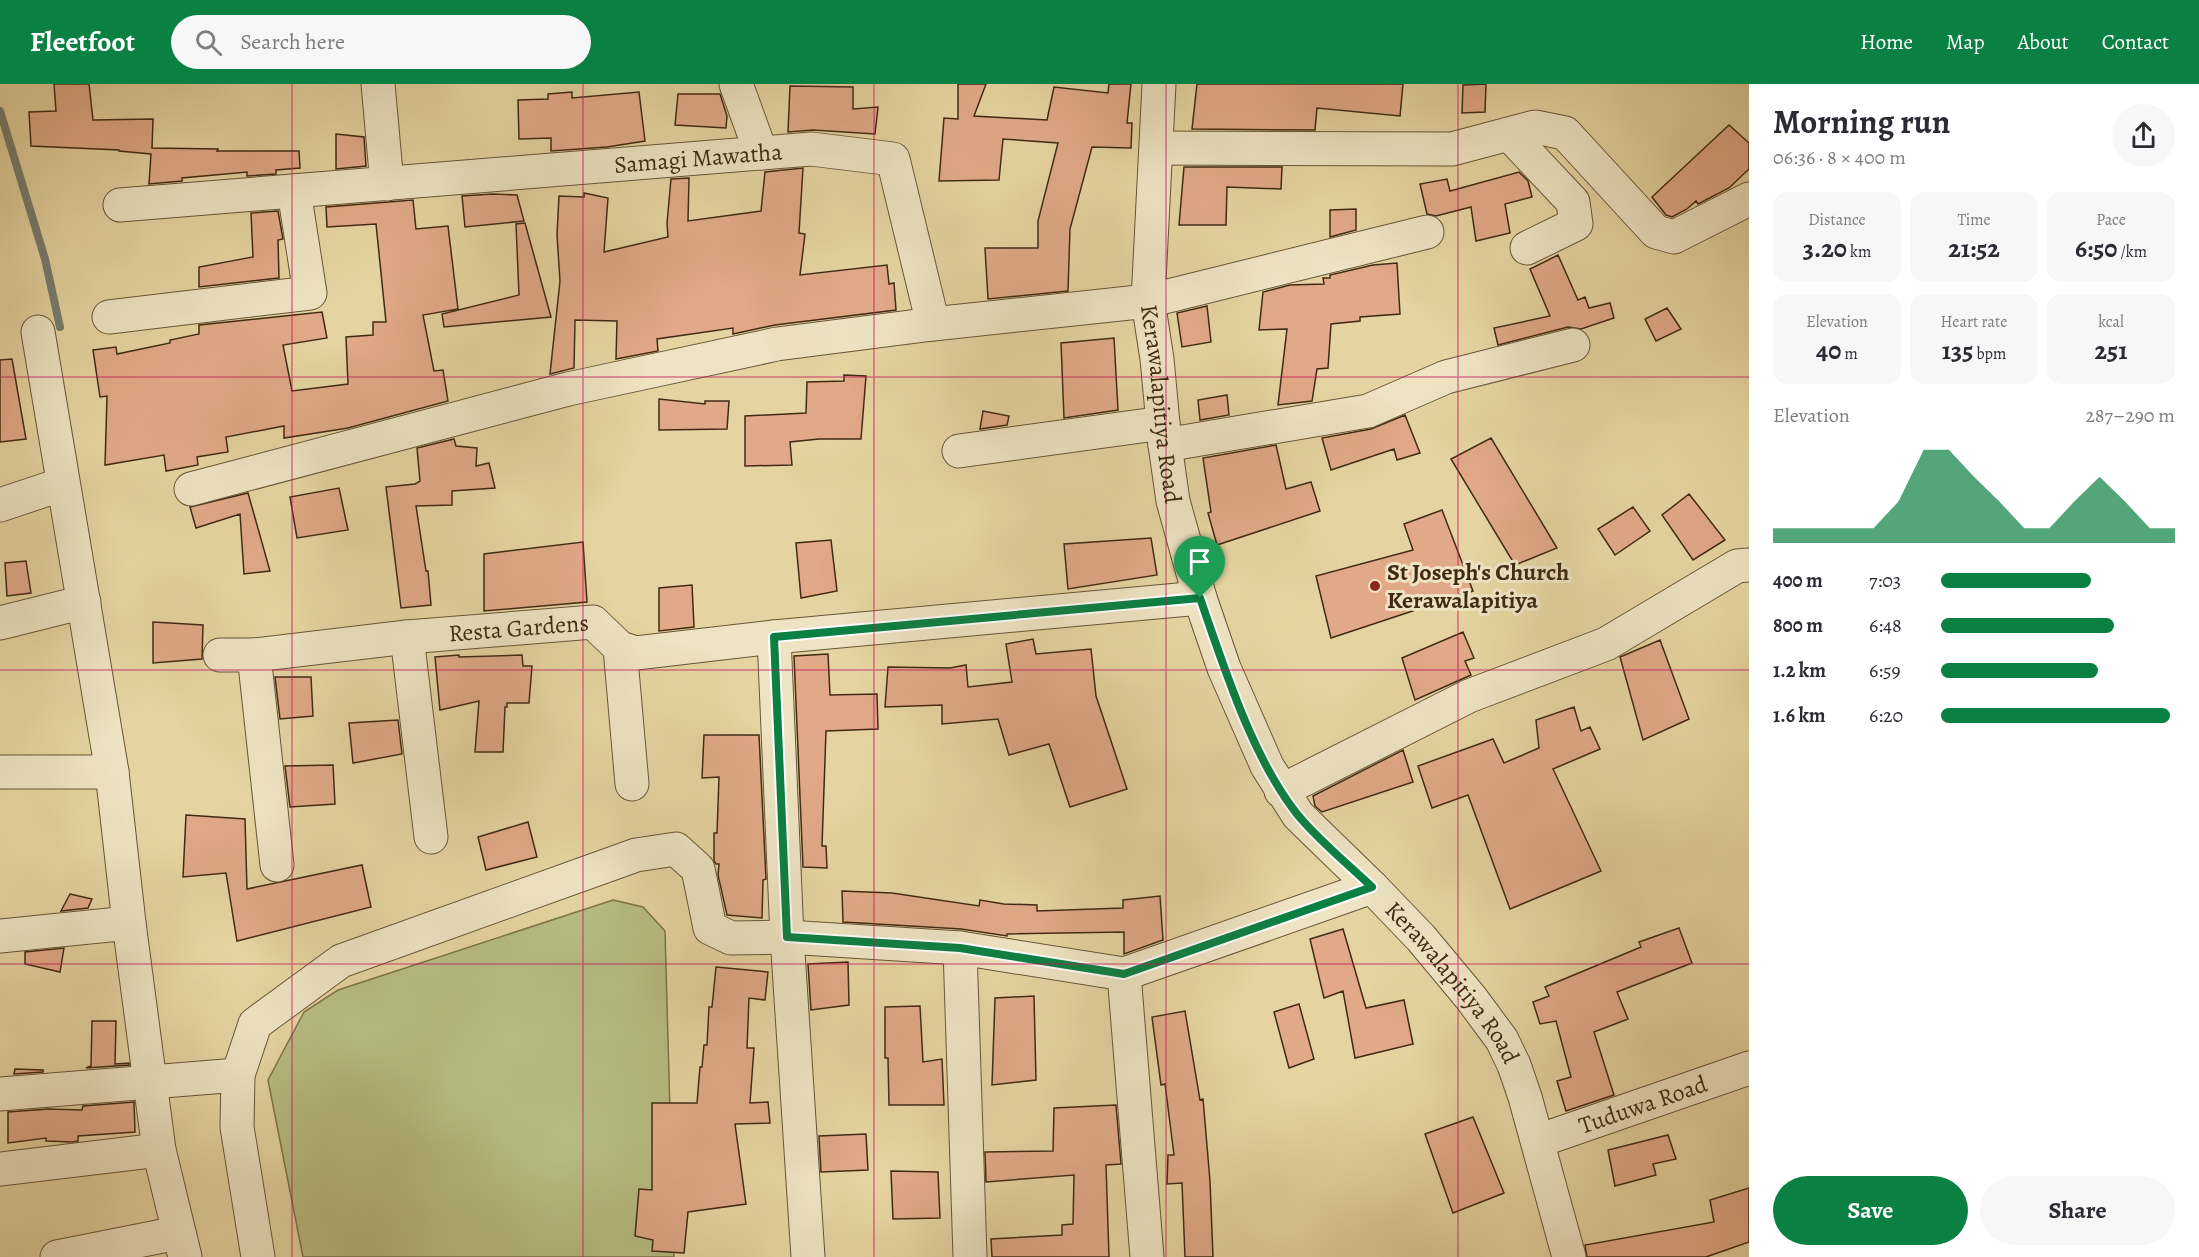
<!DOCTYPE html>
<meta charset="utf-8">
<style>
:root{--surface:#fff;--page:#f7f7f7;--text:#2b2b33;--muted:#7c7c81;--accent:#0b8043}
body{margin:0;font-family:Alegreya,serif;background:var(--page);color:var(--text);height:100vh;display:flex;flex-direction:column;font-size:22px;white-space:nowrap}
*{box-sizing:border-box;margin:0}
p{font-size:20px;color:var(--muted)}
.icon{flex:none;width:33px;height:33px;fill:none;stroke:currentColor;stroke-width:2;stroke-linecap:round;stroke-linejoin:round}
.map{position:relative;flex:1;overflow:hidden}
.sheet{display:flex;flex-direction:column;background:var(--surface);width:450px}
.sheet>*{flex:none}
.pin{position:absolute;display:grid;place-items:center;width:51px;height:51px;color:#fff;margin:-62px -26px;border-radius:50% 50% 50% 0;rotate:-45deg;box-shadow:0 0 6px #0007}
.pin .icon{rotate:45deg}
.round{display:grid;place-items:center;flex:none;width:63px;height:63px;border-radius:32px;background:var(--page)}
.summary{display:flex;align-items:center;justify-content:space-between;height:102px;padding:0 24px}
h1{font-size:33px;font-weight:700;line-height:45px}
.stats{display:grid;grid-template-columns:repeat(3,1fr);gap:9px;height:102px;padding:6px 24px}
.stats div{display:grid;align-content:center;border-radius:15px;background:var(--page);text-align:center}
.stats b{font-size:26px;font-weight:700}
.stats small{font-size:16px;font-weight:400}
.stats p{font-size:16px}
.chart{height:168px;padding:12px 24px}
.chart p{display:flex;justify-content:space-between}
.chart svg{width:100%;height:108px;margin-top:6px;fill:var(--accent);opacity:.7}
.button{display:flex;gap:12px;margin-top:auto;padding:12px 24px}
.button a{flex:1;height:69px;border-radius:36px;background:var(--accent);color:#fff;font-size:24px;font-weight:700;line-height:69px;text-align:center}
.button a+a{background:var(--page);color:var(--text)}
ul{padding:0 24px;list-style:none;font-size:20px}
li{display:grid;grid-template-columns:96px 72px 1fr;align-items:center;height:45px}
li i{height:15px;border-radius:8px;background:var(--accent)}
header{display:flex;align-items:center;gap:36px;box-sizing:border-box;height:84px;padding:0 30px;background:var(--accent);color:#fff}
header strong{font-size:28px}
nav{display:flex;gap:33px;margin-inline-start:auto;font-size:21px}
.search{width:420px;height:54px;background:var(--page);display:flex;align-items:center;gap:15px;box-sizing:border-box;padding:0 21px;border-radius:33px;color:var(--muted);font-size:22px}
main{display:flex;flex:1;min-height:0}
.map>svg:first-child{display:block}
.green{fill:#b7bc82;stroke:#7c744a;stroke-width:1.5}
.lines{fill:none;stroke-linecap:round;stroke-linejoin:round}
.stream{stroke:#757e70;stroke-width:8}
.building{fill:#e1a987;stroke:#402b12;stroke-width:1.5}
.minor-casing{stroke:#695536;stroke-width:35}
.minor{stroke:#eee3c2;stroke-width:33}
.route-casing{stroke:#fff;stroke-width:12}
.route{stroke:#0b8043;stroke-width:8}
.grid{fill:none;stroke:#c2185b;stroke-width:1.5;stroke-opacity:0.55}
.poi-dot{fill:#8f2418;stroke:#eee3c2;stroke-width:2}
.labels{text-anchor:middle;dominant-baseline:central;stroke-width:6;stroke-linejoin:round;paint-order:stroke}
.street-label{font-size:24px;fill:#402b12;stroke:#eee3c2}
.poi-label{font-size:24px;font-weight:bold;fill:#402b12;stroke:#eee3c2;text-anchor:start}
</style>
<header>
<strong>Fleetfoot</strong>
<div class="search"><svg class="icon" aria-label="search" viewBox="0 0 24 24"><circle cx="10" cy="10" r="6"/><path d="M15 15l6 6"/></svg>Search here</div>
<nav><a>Home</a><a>Map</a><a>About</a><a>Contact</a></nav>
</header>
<main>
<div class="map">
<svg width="1749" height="1173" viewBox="0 0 1749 1173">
<rect width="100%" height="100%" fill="#e5d4a1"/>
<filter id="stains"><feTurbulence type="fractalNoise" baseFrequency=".00333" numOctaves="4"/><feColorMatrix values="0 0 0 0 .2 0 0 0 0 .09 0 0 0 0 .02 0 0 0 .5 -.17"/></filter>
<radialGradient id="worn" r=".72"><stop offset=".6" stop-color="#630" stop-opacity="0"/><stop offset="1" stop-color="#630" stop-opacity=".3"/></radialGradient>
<path class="green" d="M613,816L643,823L665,847L674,1173H303L268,996L304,928L338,906Z"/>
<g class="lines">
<path class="stream" d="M0,27L45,175L60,243"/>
</g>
<path class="building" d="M54,0H89L93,36L153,35L152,64L218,65L217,67H299L300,84L276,86V90L247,92V88L182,94V97L149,100L151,70L119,67V66L31,62L29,28L56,27Z
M958,0H986L974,32L1047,36L1054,3L1108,9L1109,0H1131L1127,39H1132L1131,64L1092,63L1070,145L1068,207L988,215L985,164H1038V137L1058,59L1003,55L999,96L939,97L944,34L958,35Z
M1197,0H1403L1400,32L1317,24L1315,46L1192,45Z
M1486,0L1485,28L1462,29L1463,1Z
M790,2L853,3V25L878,23L875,50L813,46L788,48Z
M572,8V14L639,8L645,57L607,63L551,67V54L519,55L518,16L548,15V10Z
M678,10H720L727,32L726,44L675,41Z
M1729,41L1749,59V85L1729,104L1698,120L1696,117L1687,125L1672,133L1666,131L1652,113Z
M336,50L364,53L366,82L336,85Z
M1184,83H1282L1281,105L1227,103L1226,141H1179Z
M803,84L799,149L805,150L800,191L887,181L889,200L894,199L896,226L775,241L733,250V244L657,255L658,267L616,275L617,237L575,236L574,284L550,290L560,197L557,151L559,112L584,113V109L608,114L604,168L668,153L667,139L671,95L689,94L688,137L761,127L765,88Z
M1519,88L1528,97L1532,113L1505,120L1510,149L1476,157L1471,123L1436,132L1427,130L1420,100L1447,95L1450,107Z
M493,110L517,111L524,137L465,143L462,112Z
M413,116L416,145L448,142L458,225L423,231L434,287L443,286L448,317L348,344L284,354V342L226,353L228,368L197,373L198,381L166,387L164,371L105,381L107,312L100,313L93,266L116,263L117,270L170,259V256L199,250V241L322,228L327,254L283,261L292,307L348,300L346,253L373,251V238H386L376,140L327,143L326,123Z
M1356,125V146L1330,153V126Z
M278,127L283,155L278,156L279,194L199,203V183L253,173L251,129Z
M525,139L551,233L444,243L442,230L519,211L516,140Z
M1558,171L1578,216L1585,213L1589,224L1610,219L1614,234L1581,245L1568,243L1498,261L1494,244L1550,232L1530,185Z
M1397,179L1400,230L1360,233V237L1331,240L1328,284L1317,285L1312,317L1278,321L1287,245L1259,246L1263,208L1290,201L1324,200L1323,194H1330V191L1373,181Z
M1207,222L1211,258L1182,263L1177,229Z
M1667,224L1681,245L1656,257L1645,235Z
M1114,254L1118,326L1064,334L1061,259Z
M12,275L26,355L0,358V276Z
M844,291L866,292L861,355H819L790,358L792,381L745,382V332L806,329L807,298L844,297Z
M1227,311L1229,331L1200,336L1198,316Z
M659,315L705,320V317H729L727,345L659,346Z
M983,327L1009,332L1007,341L980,345Z
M1405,331L1420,369L1397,376L1394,365L1331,386L1322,354L1371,345Z
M1491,354L1557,464L1515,481L1451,375Z
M454,355L456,362L477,364L476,382L489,379L495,404L452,407V421L416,422L426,487H428L431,521L401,524L386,403L415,400L420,397L417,364Z
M1276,361L1286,405L1311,398L1320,427L1217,461L1208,429L1211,428L1203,374Z
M339,404L348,446L297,454L290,413Z
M248,409L270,487L244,490L240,430L196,444L190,423Z
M1689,410L1725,456L1693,476L1662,431Z
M1633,423L1650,447L1615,471L1598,445Z
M1442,426L1473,507L1331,554L1316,492L1413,466L1404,440Z
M1151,454L1157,491L1068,505L1064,460Z
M831,456L837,507L801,514L796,459Z
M583,458L587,518L484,527V470Z
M26,477L31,509L7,512L5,479Z
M692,501L694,543L659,547V504Z
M153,538L203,541L202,575L153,579Z
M1463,548L1474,574L1465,577L1471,591L1415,616L1402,574Z
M1033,555L1036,570L1091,565L1096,612L1127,705L1070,723L1049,660L1009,671L998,635L942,640V621L885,623L888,583L950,584L966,581L968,603L1012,598L1006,560Z
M1660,556L1689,635L1643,656L1620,573Z
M828,570L830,611L877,610L878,645L826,647L822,762H826L827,784L803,783L794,572Z
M459,571V573L522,571L523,582H532L529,619H507V623H505L503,668H475L479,617L440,626L435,573Z
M275,593H311L313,632L280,635Z
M1574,623L1581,647L1590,643L1600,665L1553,685L1601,787L1510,825L1468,711L1432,724L1418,682L1493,655L1504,679L1539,664L1536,636Z
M398,636L402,670L353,679L349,639Z
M704,651H759L766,795L763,796L762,834L727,831L718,791L719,780H716L714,777V749H717L719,693L702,694Z
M1403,666L1413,698L1322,728L1315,722L1313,712Z
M333,681L335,720L290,723L285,682Z
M186,731L245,735L247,805L362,781L371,823L237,857L226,789L183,793Z
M528,738L537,773L486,786L478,753Z
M842,807L892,809L979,822L980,816L1004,820L1037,821V827L1123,824V816L1160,812L1163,856L1124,870V848L1007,850V852L961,845L843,838Z
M70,810L92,815L88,824L61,827Z
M1679,844L1692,879L1617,908L1628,935L1594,948L1614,1011L1566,1027L1557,997L1571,993L1556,937L1540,940L1533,918L1549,912L1545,903L1641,863L1639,858Z
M1343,845L1366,924L1404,916L1413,960L1355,974L1343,907L1324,914L1310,855Z
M64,864L60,888L25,880V868Z
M848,878L849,921L811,926L808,880Z
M716,883L768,888L765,916L749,914L747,964H754L750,1019L768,1018L770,1039L735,1040L746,1120L688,1128L684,1169L652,1167L653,1156L635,1152L639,1105L652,1106V1019H697L700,983H702L704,961H707L709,923H712Z
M1034,912L1036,996L992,1001L995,914Z
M1299,920L1314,975L1289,984L1274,928Z
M920,922L923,978L942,975L944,1021H889L888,974H885V923Z
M1185,927L1200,1016L1203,1015L1210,1097L1213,1173H1185L1182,1099L1167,1100L1168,1071H1174L1165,1000L1161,1001L1152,933Z
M92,937H116L115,980L129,979V981L86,984L91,982Z
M15,985L43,986V988L14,990Z
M134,1018L135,1048L78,1052V1057L72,1058L46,1057V1054L8,1059V1028L48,1025L82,1026L83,1022Z
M1116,1021L1121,1080L1106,1081L1109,1173H992L991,1155L1062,1151V1141L1073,1140L1074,1091L986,1098L985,1068L1053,1067L1054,1024Z
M1473,1033L1504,1109L1453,1129L1425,1050Z
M866,1050L868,1086L821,1088L819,1052Z
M1668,1051L1676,1075L1653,1080L1656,1091L1615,1102L1608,1066Z
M891,1087L938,1088L940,1134L893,1135Z
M1749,1104V1158L1706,1173H1587L1585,1161L1714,1138L1710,1116Z"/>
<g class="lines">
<defs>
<g id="minor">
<path d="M378,0L387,100"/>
<path d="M736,0L761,69"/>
<path id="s1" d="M1159,0L1148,217L1157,275L1165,361L1173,417L1200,514L1224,584L1267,682L1298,731L1372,803L1421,854L1471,914L1502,956L1514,981L1525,1013L1569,1173"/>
<path d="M1509,50L1573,118L1576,140L1527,164"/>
<path d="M1157,64L1452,65L1535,43L1565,49L1656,148L1674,153L1749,115"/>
<path id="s2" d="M120,121L811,65L893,75L933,240L1148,217L1427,148"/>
<path d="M109,233L310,209L294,107"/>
<path d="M38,248L112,688L129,839L159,1066L185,1173"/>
<path d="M1165,361L1368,327L1446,293L1573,261"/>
<path d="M959,367L1163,339"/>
<path d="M191,405L568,305L777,260L933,240"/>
<path d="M0,421L63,400"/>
<path d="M0,539L84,518"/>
<path d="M407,553L431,753"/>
<path d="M774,553L787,853L808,1173"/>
<path d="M620,564L632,700"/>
<path id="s3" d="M220,571H254L407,553L593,538L620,564L636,569L774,553L1200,514"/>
<path d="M254,571L277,781"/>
<path d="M0,688H112"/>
<path d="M1281,707L1469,612L1606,560L1737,482L1749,481"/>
<path d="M0,852L129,839"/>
<path d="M960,864L970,1173"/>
<path d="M1124,890L1147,1173"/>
<path d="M0,1010L238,991"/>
<path id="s4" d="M1538,1057L1749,984"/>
<path d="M0,1085L159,1066"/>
<path d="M57,1173L178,1149"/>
<path d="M258,1173L237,1043L238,991L255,940L341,877L636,771L676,765L698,785L710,844L731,854L787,853L960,864L1124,890L1372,803"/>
</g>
</defs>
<use href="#minor" class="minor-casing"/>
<use href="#minor" class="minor"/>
</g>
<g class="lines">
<defs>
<path id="route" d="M1200,514C1224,583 1252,673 1297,730C1318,756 1348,780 1372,803L1124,890L960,864L787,853L774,553Z"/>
</defs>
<use href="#route" class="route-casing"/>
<use href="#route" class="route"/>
</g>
<path class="grid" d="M292,0V1173M583,0V1173M874,0V1173M1166,0V1173M1458,0V1173M0,293H1749M0,586H1749M0,880H1749"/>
<circle class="poi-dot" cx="1375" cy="502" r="6"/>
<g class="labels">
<g class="street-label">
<text stroke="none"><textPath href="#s2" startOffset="580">Samagi Mawatha</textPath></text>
<text stroke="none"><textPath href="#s1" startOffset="321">Kerawalapitiya Road</textPath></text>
<text stroke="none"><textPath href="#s3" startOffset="300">Resta Gardens</textPath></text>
<text stroke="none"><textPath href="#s1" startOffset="987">Kerawalapitiya Road</textPath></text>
<text stroke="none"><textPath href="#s4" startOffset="111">Tuduwa Road</textPath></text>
</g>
<g class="poi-label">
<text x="1387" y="488">St Joseph's Church<tspan x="1387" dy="28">Kerawalapitiya</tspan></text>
</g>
</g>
<rect width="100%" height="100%" filter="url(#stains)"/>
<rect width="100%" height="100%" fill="url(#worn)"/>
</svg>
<div class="pin" style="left:1200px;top:514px;background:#1e9e55"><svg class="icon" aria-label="arrive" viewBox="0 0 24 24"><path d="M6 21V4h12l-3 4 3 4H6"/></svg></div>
</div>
<section class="sheet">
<div class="summary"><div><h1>Morning run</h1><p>06:36 · 8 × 400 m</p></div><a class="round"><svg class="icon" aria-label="share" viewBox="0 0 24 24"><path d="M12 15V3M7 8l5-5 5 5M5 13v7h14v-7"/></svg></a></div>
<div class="stats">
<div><p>Distance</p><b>3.20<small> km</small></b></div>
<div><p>Time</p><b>21:52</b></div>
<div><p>Pace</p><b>6:50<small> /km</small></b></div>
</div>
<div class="stats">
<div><p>Elevation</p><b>40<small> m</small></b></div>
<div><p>Heart rate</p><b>135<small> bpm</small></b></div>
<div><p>kcal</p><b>251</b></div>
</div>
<div class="chart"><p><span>Elevation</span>287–290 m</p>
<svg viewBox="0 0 160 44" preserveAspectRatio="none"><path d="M0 44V38L10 38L20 38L30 38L40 38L50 27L60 6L70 6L80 17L90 27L100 38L110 38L120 27L130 17L140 27L150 38L160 38V44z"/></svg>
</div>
<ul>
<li><b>400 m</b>7:03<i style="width:64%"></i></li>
<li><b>800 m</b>6:48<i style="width:74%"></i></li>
<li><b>1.2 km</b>6:59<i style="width:67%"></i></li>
<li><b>1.6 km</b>6:20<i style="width:98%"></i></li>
</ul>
<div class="button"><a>Save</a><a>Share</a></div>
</section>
</main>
